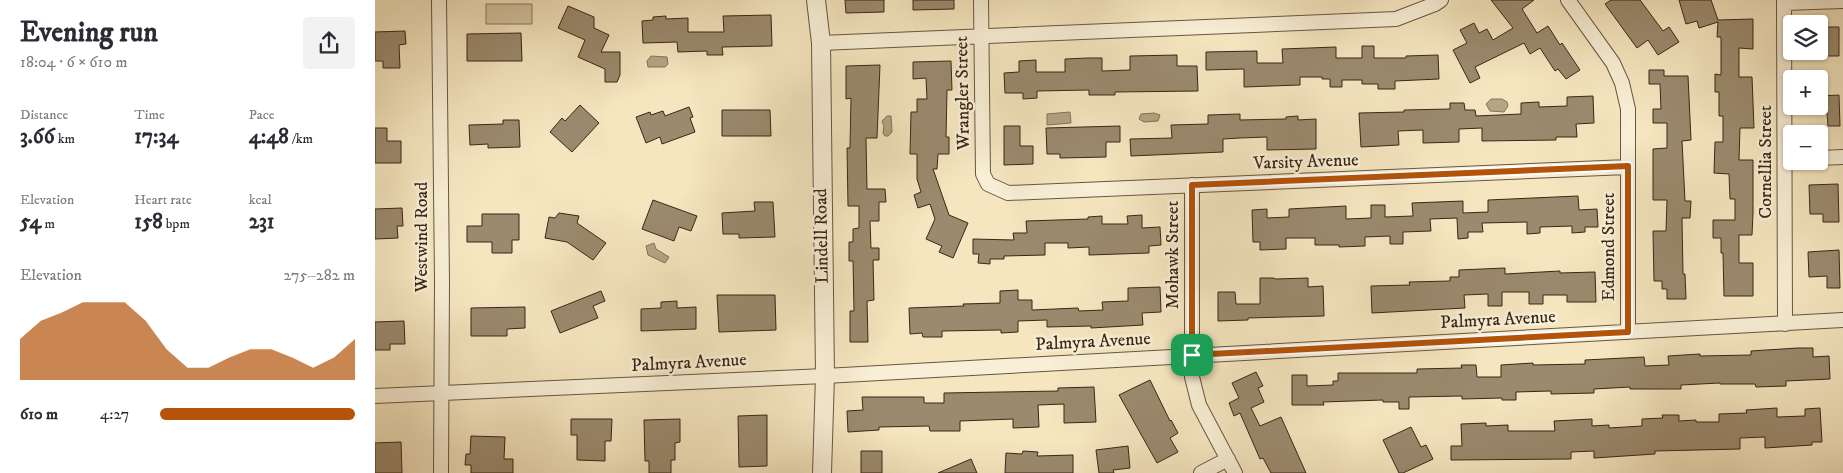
<!DOCTYPE html>
<meta charset="utf-8">
<style>
:root{--surface:#fff;--page:#f2f2f3;--text:#2b2b33;--muted:#7c7c81;--accent:#b45309}
body{margin:0;font-family:"IM FELL DW Pica",serif;background:var(--page);color:var(--text);height:100vh;display:flex;flex-direction:column;font-size:19px;white-space:nowrap}
*{box-sizing:border-box;margin:0}
p{font-size:16px;color:var(--muted)}
.icon{flex:none;width:28px;height:28px;fill:none;stroke:currentColor;stroke-width:2;stroke-linecap:round;stroke-linejoin:round}
.map{position:relative;flex:1;overflow:hidden}
.side{display:flex;flex-direction:column;background:var(--surface);width:375px}
.side>*{flex:none}
.buttons{position:absolute;left:1408px;top:15px;display:grid;gap:10px}
.buttons a{display:grid;place-items:center;width:45px;height:45px;border-radius:5px;background:var(--surface);box-shadow:0 1px 4px #0004;font-size:25px}
.pin{position:absolute;display:grid;place-items:center;width:42px;height:42px;color:#fff;margin:-21px;border-radius:10px;box-shadow:0 2px 8px #0006}
.round{display:grid;place-items:center;flex:none;width:52px;height:52px;border-radius:5px;background:var(--page)}
.overview{display:flex;align-items:center;justify-content:space-between;height:85px;padding:0 20px}
h1{font-size:28px;font-weight:800;line-height:38px}
.metrics{display:grid;grid-template-columns:repeat(3,1fr);gap:8px;height:85px;padding:5px 20px}
.metrics div{display:grid;align-content:center}
.metrics b{font-size:21px;font-weight:800}
.metrics small{font-size:14px;font-weight:400}
.metrics p{font-size:14px}
.chart{height:140px;padding:10px 20px}
.chart p{display:flex;justify-content:space-between}
.chart svg{width:100%;height:90px;margin-top:5px;fill:var(--accent);opacity:.7}
ul{padding:0 20px;list-style:none;font-size:16px}
li{display:grid;grid-template-columns:80px 60px 1fr;align-items:center;height:38px}
li i{height:12px;border-radius:6px;background:var(--accent)}
main{display:flex;flex:1;min-height:0}
.map>svg:first-child{display:block}
.green{fill:#d5c5a3;stroke:#87765c}
.water{fill:#b5a586;stroke:#837259}
.building{fill:#9b8a6e;stroke:#392616}
.lines{fill:none;stroke-linecap:round;stroke-linejoin:round}
.minor-casing{stroke:#685640;stroke-width:16}
.tertiary-casing{stroke:#685640;stroke-width:20}
.minor{stroke:#f8efd6;stroke-width:14}
.tertiary{stroke:#f8efd6;stroke-width:18}
.route-casing{stroke:#fff;stroke-width:10}
.route{stroke:#b45309;stroke-width:6}
.labels{text-anchor:middle;dominant-baseline:central;stroke-width:5;stroke-linejoin:round;paint-order:stroke}
.street-label{font-size:18px;fill:#392616;stroke:#f8efd6}
</style>
<main>
<section class="side">
<div class="overview"><div><h1>Evening run</h1><p>18:04 · 6 × 610 m</p></div><a class="round"><svg class="icon" aria-label="share" viewBox="0 0 24 24"><path d="M12 15V3M7 8l5-5 5 5M5 13v7h14v-7"/></svg></a></div>
<div class="metrics">
<div><p>Distance</p><b>3.66<small> km</small></b></div>
<div><p>Time</p><b>17:34</b></div>
<div><p>Pace</p><b>4:48<small> /km</small></b></div>
</div>
<div class="metrics">
<div><p>Elevation</p><b>54<small> m</small></b></div>
<div><p>Heart rate</p><b>158<small> bpm</small></b></div>
<div><p>kcal</p><b>231</b></div>
</div>
<div class="chart"><p><span>Elevation</span>275–282 m</p>
<svg viewBox="0 0 160 44" preserveAspectRatio="none"><path d="M0 44V24L10 15L20 11L30 6L40 6L50 6L60 15L70 29L80 38L90 38L100 33L110 29L120 29L130 33L140 38L150 33L160 24V44z"/></svg>
</div>
<ul>
<li><b>610 m</b>4:27<i style="width:100%"></i></li>
</ul>
</section>
<div class="map">
<svg width="1468" height="473" viewBox="0 0 1468 473">
<rect width="100%" height="100%" fill="#f5e6c0"/>
<filter id="stains"><feTurbulence type="fractalNoise" baseFrequency=".004" numOctaves="4"/><feColorMatrix values="0 0 0 0 .2 0 0 0 0 .09 0 0 0 0 .02 0 0 0 .5 -.17"/></filter>
<radialGradient id="worn" r=".72"><stop offset=".6" stop-color="#630" stop-opacity="0"/><stop offset="1" stop-color="#630" stop-opacity=".3"/></radialGradient>
<path class="green" d="M111,4H157V24H111Z"/>
<path class="water" d="M276,56L292,57L293,64L290,67H273L272,61Z
M1116,99H1127L1132,102L1133,106L1129,112L1115,111L1111,104Z
M695,112L696,123L672,125V114Z
M779,113L785,115L783,121L769,122L764,119L766,114Z
M512,116H516L517,132L513,136H510L508,133L509,126L507,121Z
M279,243L281,249L294,257L290,263L273,255L271,246Z"/>
<path class="building" d="M470,0H509V12L471,13Z
M538,0H579V9L538,10Z
M1116,0H1159L1147,9L1162,33L1173,26L1185,45L1187,43L1205,70L1191,79L1183,69L1180,71L1165,48L1155,54L1149,43L1100,67L1105,78L1095,83L1078,50L1092,43L1085,30L1099,23L1104,33L1112,29L1118,40L1138,28Z
M1236,0H1265L1288,31L1294,27L1304,42L1283,55L1273,40L1262,48L1230,4Z
M1304,0H1336L1343,20L1378,19V49L1364,48V77H1377L1379,128H1365L1364,160H1378V213L1377,235H1364V263H1378V296H1349L1348,253H1346V238H1338V220H1360V199H1355L1354,174L1339,173L1340,142H1348V116H1344V92H1340V74L1346,75V37H1342L1343,22L1324,28L1322,21L1311,24Z
M193,6L219,17V28L234,35L226,52H245V75L242,82H230V69L203,57L210,40L183,28Z
M396,15L397,46L347,47L348,55H332V51L303,52L302,42L268,43L267,21L278,20V17L291,16V19L313,18V32H349L348,16Z
M1444,27H1464V56H1444Z
M30,31L31,44L24,45L25,68H8V61H0V32Z
M146,33L147,61H92V34Z
M987,46H999V58H1031V56L1063,55L1064,79L1020,81V89H1003V84H987V80H967V87H955V79H947V77H925V85L869,87V69L831,70V52L882,51V63H908L907,49L961,47V58H987Z
M802,55V66H822L823,91L740,92V95H714V90L662,91V98L648,99V93H630L629,73L644,72V61L661,60V72H690V59L713,58H727V71L755,70V56Z
M576,61L577,90H572L571,137H574V154H563L562,169H558L574,215L593,223L578,258L564,252L567,246L551,239L560,219L555,204L543,208L539,195L546,192L542,179V154H535L536,112H542V99H552L551,78L538,79V62Z
M505,65L502,138H491L492,189H510L511,202H504V221H495L496,248H504V260H498L499,300L492,301L493,342H475V311H479L478,261H474V242H478V229L484,228V206H473L472,148H475L476,98L471,99V66Z
M1274,70H1289V76H1313L1316,140L1307,141L1310,201H1316L1315,218H1307L1308,274H1310L1311,299H1292V289H1287V281H1279L1278,231H1291L1292,200H1278V149L1292,148V123H1278V109H1286L1285,84H1274Z
M1464,95L1465,126H1453L1452,113L1444,114V96Z
M1218,96L1219,123L1201,124L1202,137H1181V140L1107,141V128L1084,129V142L1048,143V130L1023,131L1024,145L986,147L984,113L1029,112V110L1075,109V103H1089L1090,110H1100L1101,116L1146,114V103L1164,102V107L1192,106V97Z
M205,105L224,123L197,152L175,132L187,118L190,121Z
M314,107L318,117L315,118L320,132L287,144L285,137L271,143L261,117L275,112L276,115L288,111L290,116Z
M347,110H395L396,136H347Z
M865,114V120L911,119V117L923,116V120L941,119V149L892,150V137L865,138L848,139V152L756,156L755,139L797,138L796,125L833,124V115Z
M128,120H144L145,147L113,148V144L95,145L94,125L128,124Z
M629,126H645V146H658V164L629,165Z
M745,126V142H731V157L685,158V154H672L671,128Z
M0,128H12V141H26V163H0Z
M1463,184L1464,222H1448V214H1435L1434,185Z
M1203,196L1204,210L1222,209L1223,227H1210V232L1197,233V226L1165,227V233L1152,234V222L1107,223L1108,232H1093V238L1083,239L1082,218L1055,219L1056,231L1028,232V244H1015V236L990,237V246L964,247V245H940V238H911V249L885,250V242H878L877,210L892,209V218L914,217V209L971,206V219L996,218V205H1010V217L1038,216L1037,203L1088,201V213L1113,212V200Z
M278,200L322,216L316,231L304,227L299,241L267,229Z
M379,202H398L400,237L364,238V234H348L347,213L380,211Z
M27,208L28,226H22L23,238L0,239V209Z
M184,213L204,216L202,223L231,243L218,260L192,242L170,238L174,217L180,218Z
M107,214H144V240H137V253H117V242H92V226H107Z
M767,215V228L785,227L786,245L774,246V253L714,255V247L693,248V243H670V255L629,256V259H615V264L603,263L604,254H598V239L639,240L638,233H652L651,221L713,219V217L727,216V224H753L752,216Z
M1464,250L1465,288H1452V276L1434,277L1433,252Z
M1130,268V274L1185,271V273L1220,272L1221,302H1192V295H1168V304H1154V292H1127V306H1113V294L1089,295L1090,308L997,313L996,286L1035,285L1034,282L1075,281V277H1084V270Z
M885,278H899L900,279L933,278V287L948,286L949,316L873,318V320L843,321V292H860L861,304H885Z
M785,287L786,312L767,313L768,325L716,328V326L672,327V320L643,321V332L626,333V330L567,331V337H548L547,333L535,334L534,308L589,306L588,304L625,303V291L643,290V300H657V310L703,308L704,311L728,310L727,302L753,301V288Z
M226,291L230,301L218,306L223,318L185,333L176,311Z
M342,295H400L401,330L344,332Z
M302,301V308L321,307V329L266,331V309L286,308V302Z
M150,307V328L132,329V336H96V308Z
M29,321L30,344H15V350H0V322Z
M1423,348H1438V357L1454,356L1455,379L1411,381V386L1381,387L1380,384H1345V383L1306,385V389H1255V387L1219,389V393L1176,394V391L1141,392V400H1127V398L1087,399V396L1034,397V409H1024V402H1008V400L948,402L949,405H917V375H932V386L958,385V381H963V373H1042V369L1087,368L1086,365H1101L1102,377H1126V365L1158,363V365L1210,364V360L1269,357L1270,366L1294,365L1293,356L1325,354V356L1376,355V351Z
M881,372L888,386L883,388L889,402L876,408L885,426L906,417L931,473H896L888,458L885,459L865,413L859,416L854,403L864,398L857,383Z
M775,380L795,421L796,420L803,433L795,438L803,452L782,463L744,395Z
M719,387L721,422L689,423V404L663,405L664,427L638,428V419L585,421V431H555L554,426L504,427V430L473,432L472,411L488,410L487,397H549V403H569V393L683,391V388Z
M1402,408V417L1430,416V409L1445,408L1447,442H1437V445L1390,448V437L1365,438V449L1280,451V454L1219,458V451L1196,452V459L1076,460V446H1087L1086,424L1111,423V426L1133,425V431H1180L1179,421L1217,419V426L1234,425V428L1267,426V419L1288,418L1287,415H1304V421L1321,420V422H1344V414L1372,413L1371,410Z
M392,415V466L364,467L363,416Z
M196,419H237L236,441H230V461L202,460V435H196Z
M305,419V442L300,443V460H296V473H274V461H270L269,420Z
M1036,427L1046,447L1051,445L1058,459L1028,473H1024L1008,440Z
M96,436L130,437L129,459H138V473H96V465H90L91,454H95Z
M26,442L27,473H0V443Z
M753,446L755,468L738,470L739,473H724L721,450Z
M486,451H507V473H486Z
M648,451L663,452L662,456L698,455V473H630L631,453L647,454Z
M596,459L602,473H563Z"/>
<g class="lines">
<defs>
<path id="minor" d="M64,0L67,281L66,473
M606,0L608,174L613,184L633,193L1253,167
M1193,0L1238,63L1247,83L1253,109V332
M1409,0L1410,324
M1410,3L1468,1
M446,43L1021,19L1060,4L1066,0
M1444,158L1468,157
M817,185V377L824,405L860,473
M0,396L450,376L1468,320
M826,473L853,459"/>
<path id="tertiary" d="M441,0L446,43L450,376L447,473"/>
</defs>
<use href="#minor" class="minor-casing"/>
<use href="#tertiary" class="tertiary-casing"/>
<use href="#minor" class="minor"/>
<use href="#tertiary" class="tertiary"/>
</g>
<g class="lines">
<defs>
<path id="route" d="M1253,166V332L817,355V185Z"/>
</defs>
<use href="#route" class="route-casing"/>
<use href="#route" class="route"/>
</g>
<g class="labels">
<g class="street-label">
<text transform="translate(588 93) rotate(-91)">Wrangler Street</text>
<text transform="translate(931 162) rotate(-2)">Varsity Avenue</text>
<text transform="translate(1391 162) rotate(-90)">Cornellia Street</text>
<text transform="translate(447 236) rotate(-91)">Lindell Road</text>
<text transform="translate(47 237) rotate(-90)">Westwind Road</text>
<text transform="translate(1234 247) rotate(-90)">Edmond Street</text>
<text transform="translate(798 255) rotate(-90)">Mohawk Street</text>
<text transform="translate(1123 320) rotate(-3)">Palmyra Avenue</text>
<text transform="translate(718 342) rotate(-3)">Palmyra Avenue</text>
<text transform="translate(314 363) rotate(-3)">Palmyra Avenue</text>
</g>
</g>
<rect width="100%" height="100%" filter="url(#stains)"/>
<rect width="100%" height="100%" fill="url(#worn)"/>
</svg>
<div class="buttons">
<a><svg class="icon" aria-label="layers" viewBox="0 0 24 24"><path d="M12 4l9 5-9 5-9-5zM3 14l9 5 9-5"/></svg></a>
<a>+</a>
<a>−</a>
</div>
<div class="pin" style="left:817px;top:355px;background:#1e9e55"><svg class="icon" aria-label="arrive" viewBox="0 0 24 24"><path d="M6 21V4h12l-3 4 3 4H6"/></svg></div>
</div>
</main>
